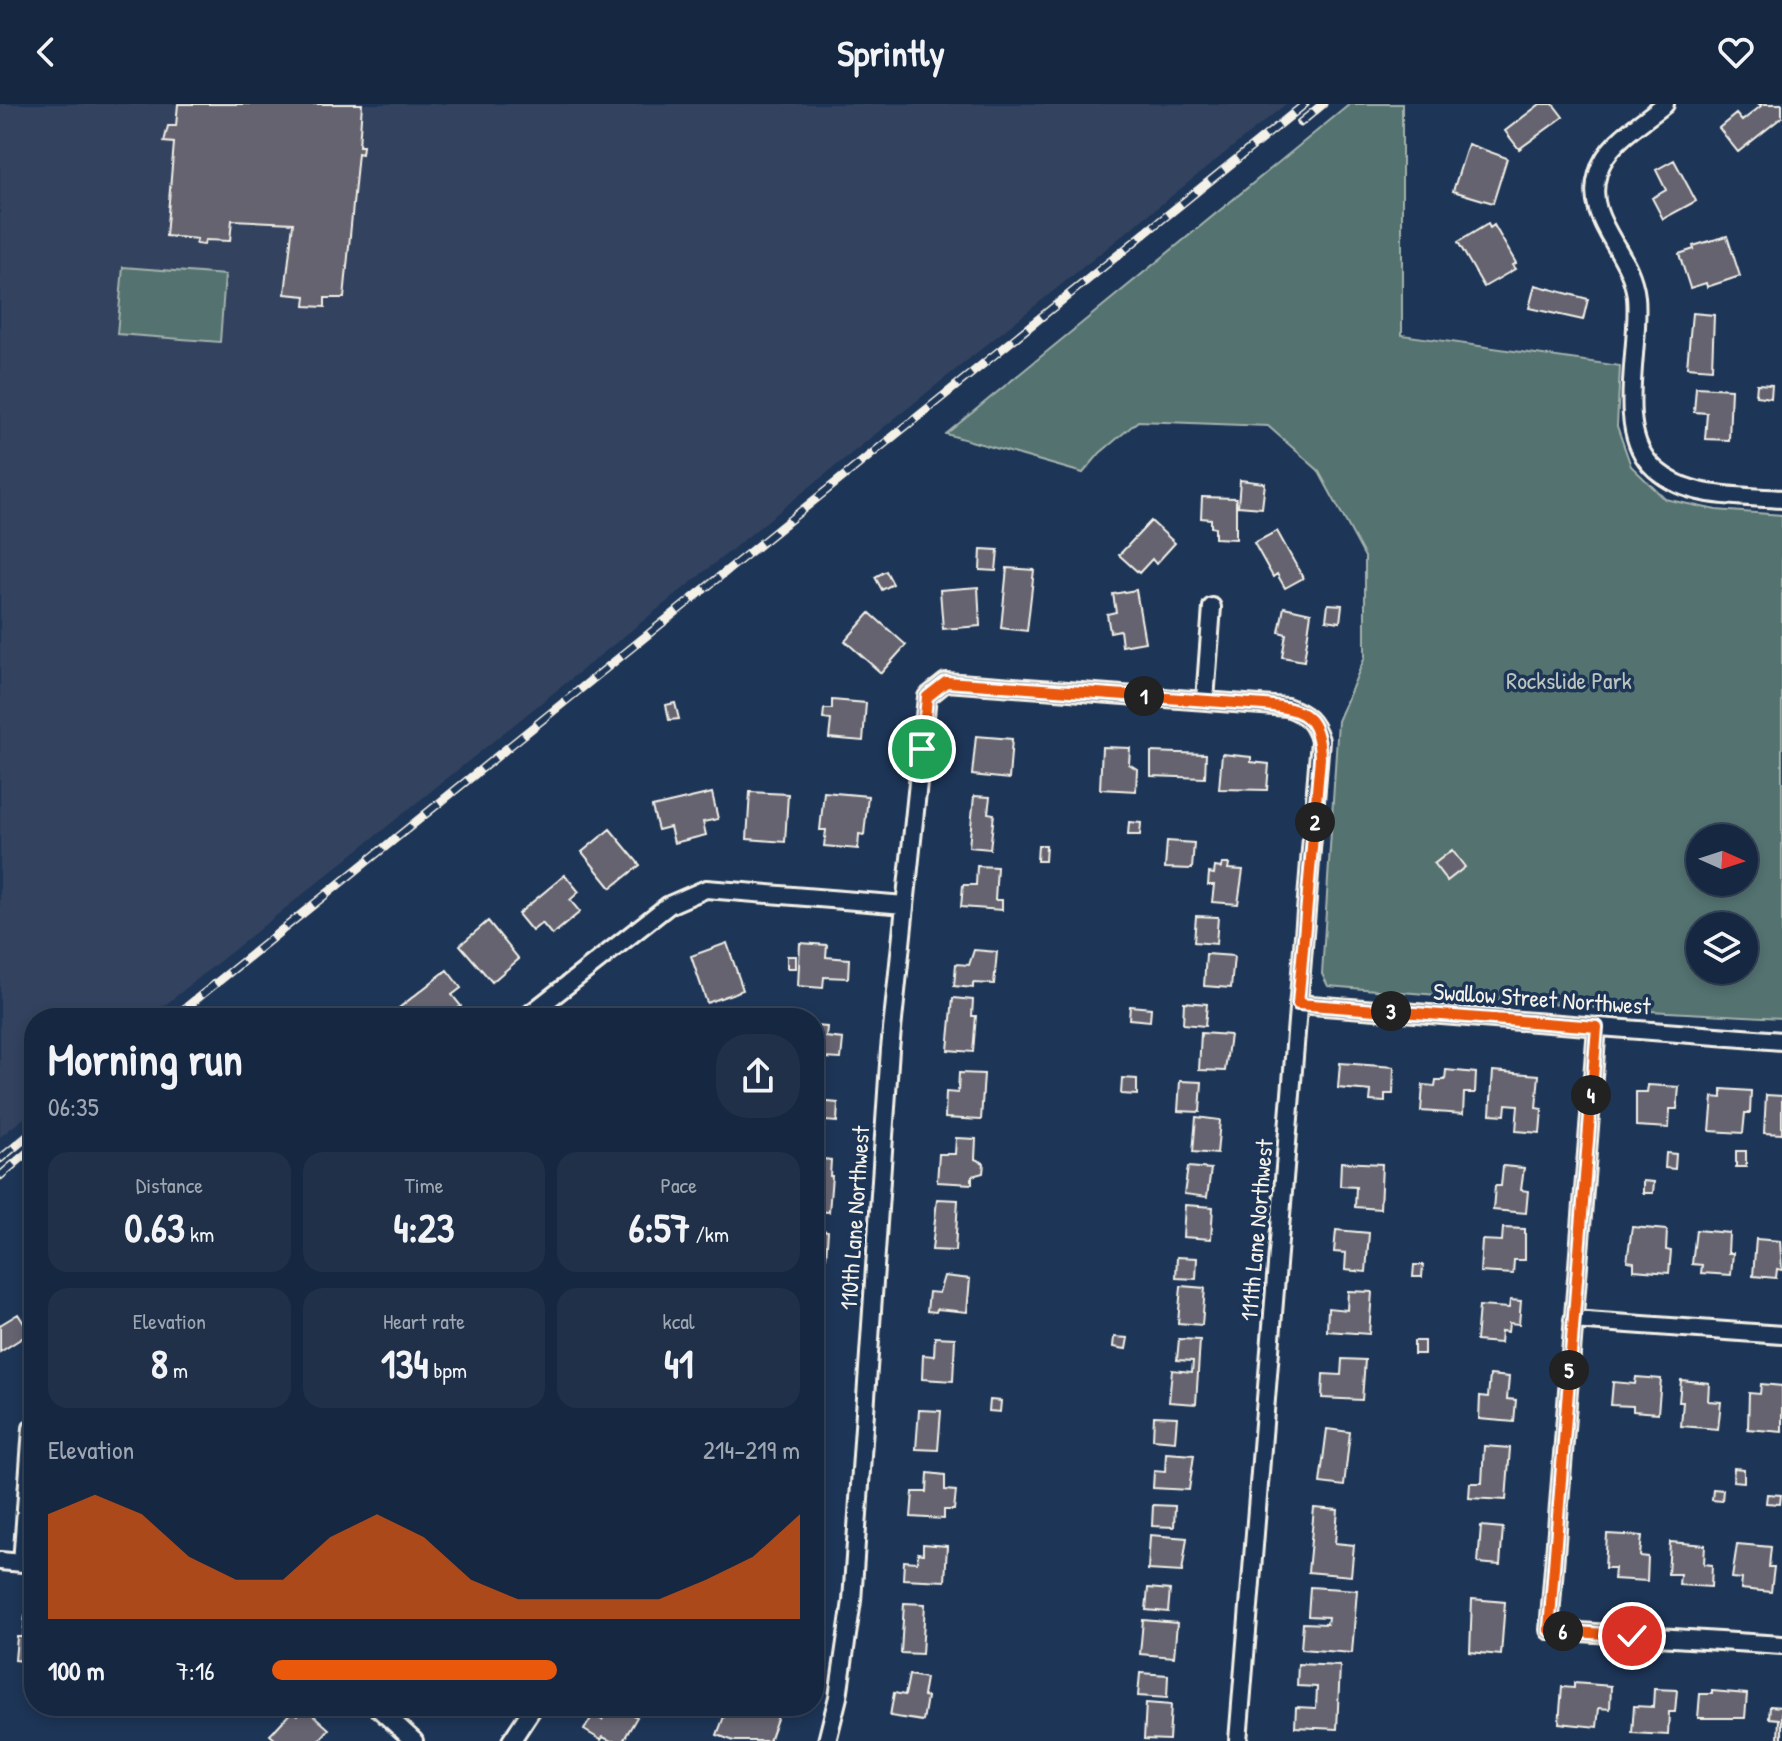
<!DOCTYPE html>
<meta charset="utf-8">
<style>
:root{--surface:#162841;--page:#1f3048;--text:#f1f3f6;--muted:#9ea6b1;--line:#35445a;--accent:#ea580c}
body{margin:0;font-family:"Patrick Hand",sans-serif;background:var(--page);color:var(--text);height:100vh;display:flex;flex-direction:column;font-size:30px;white-space:nowrap}
*{box-sizing:border-box;margin:0}
p{font-size:26px;color:var(--muted)}
.icon{flex:none;width:44px;height:44px;fill:none;stroke:currentColor;stroke-width:2;stroke-linecap:round;stroke-linejoin:round}
.map{position:relative;flex:1;overflow:hidden}
.panel{position:absolute;left:24px;top:904px;width:800px;height:708px;display:flex;flex-direction:column;background:var(--surface);border-radius:32px;box-shadow:0 4px 12px #0003,0 0 0 2px var(--line)}
.panel>*{flex:none}
.needle{width:52px;rotate:93deg}
.controls{position:absolute;left:1686px;top:720px;display:grid;gap:16px}
.controls a{display:grid;place-items:center;width:72px;height:72px;border-radius:50%;background:var(--surface);box-shadow:0 4px 12px #0003,0 0 0 2px var(--line);font-size:40px}
.pin{position:absolute;display:grid;place-items:center;width:68px;height:68px;color:#fff;margin:-34px;border:4px solid #fff;border-radius:50%;box-shadow:0 2px 8px #0007}
.km{position:absolute;width:40px;height:40px;margin:-20px;border-radius:50%;background:#222;color:#fff;font-size:22px;line-height:40px;text-align:center}
.round{display:grid;place-items:center;flex:none;width:84px;height:84px;border-radius:32px;background:var(--page)}
.headline{display:flex;align-items:center;justify-content:space-between;height:136px;padding:0 24px}
h1{font-size:44px;font-weight:800;line-height:60px}
.figures{display:grid;grid-template-columns:repeat(3,1fr);gap:12px;height:136px;padding:8px 24px}
.figures div{display:grid;align-content:center;border-radius:20px;background:var(--page);text-align:center}
.figures b{font-size:40px;font-weight:800}
.figures small{font-size:22px;font-weight:400}
.figures p{font-size:22px}
.chart{height:224px;padding:16px 24px}
.chart p{display:flex;justify-content:space-between}
.chart svg{width:100%;height:144px;margin-top:8px;fill:var(--accent);opacity:.7}
ul{padding:0 24px;list-style:none;font-size:26px}
li{display:grid;grid-template-columns:128px 96px 1fr;align-items:center;height:60px}
li i{height:20px;border-radius:10px;background:var(--accent)}
header{display:flex;justify-content:space-between;align-items:center;height:104px;padding:0 24px;background:var(--surface);font-size:36px;font-weight:800}
.map>svg:first-child{display:block}
.built{fill:#33435e}
.green{fill:#537270;stroke:#a4b2ac;stroke-width:2;fill-rule:evenodd}
.building{fill:#656370;stroke:#f4f1e8;stroke-width:2}
.lines{fill:none;stroke-linecap:round;stroke-linejoin:round}
.minor-casing{stroke:#f4f1e8;stroke-width:22}
.minor{stroke:#1d3557;stroke-width:16}
.rail-casing{stroke:#f4f1e8;stroke-width:9}
.rail{stroke:#1d3557;stroke-width:6;stroke-dasharray:18;stroke-linecap:butt}
.route-casing{stroke:#fff;stroke-width:16}
.route{stroke:#ea580c;stroke-width:10}
.labels{text-anchor:middle;dominant-baseline:central;stroke-width:7;stroke-linejoin:round;paint-order:stroke}
.park-label{font-size:24px;fill:#bcc5be;stroke:#1d3557}
.street-label{font-size:24px;fill:#f4f1e8;stroke:#1d3557}
</style>
<header><svg class="icon" aria-label="back" viewBox="0 0 24 24"><path d="M15 5l-7 7 7 7"/></svg>Sprintly<svg class="icon" aria-label="heart" viewBox="0 0 24 24"><path d="M12 20l-8-8c-3-5 5-10 8-4 3-6 11-1 8 4z"/></svg></header>
<div class="map">
<svg width="1782" height="1637" viewBox="0 0 1782 1637">
<rect width="100%" height="100%" fill="#1d3557"/>
<filter id="ink" filterUnits="userSpaceOnUse"><feTurbulence type="fractalNoise" baseFrequency=".0125" numOctaves="2"/><feDisplacementMap in="SourceGraphic" scale="16" xChannelSelector="R" yChannelSelector="G"/><feConvolveMatrix kernelMatrix="1 2 1 2 8 2 1 2 1" color-interpolation-filters="sRGB"/></filter>
<g filter="url(#ink)">
<path class="built" d="M0,0H1286L149,914H34V1006L0,1033Z"/>
<path class="green" d="M1350,0H1402V231L1620,262L1617,322L1631,362L1665,395L1716,406L1782,411V914L1610,905L1328,882L1322,870L1338,617L1365,553V453L1318,366L1268,322L1138,317L1100,349L1083,369L946,330ZM1700,734H1744V778H1700ZM1700,822H1744V866H1700Z
M123,163L225,171L220,238L117,230Z"/>
<path class="building" d="M178,0H362L359,42H363L362,50L358,49L344,194H325V203L305,202L306,192L285,190L293,119L232,116L230,137L205,136L204,141L196,140L197,135L166,132L174,39L164,38L168,22H176Z
M1540,0H1553L1563,13L1519,45L1505,27Z
M1759,0H1782V13L1738,48L1719,24L1736,10L1742,17L1761,2Z
M1468,40L1507,54L1493,99L1453,87Z
M1674,56L1696,97L1663,115L1652,94L1666,86L1656,66Z
M1488,120L1490,124L1494,121L1516,159L1512,161L1515,165L1484,183L1458,138Z
M1727,132L1740,172L1707,183L1706,179L1690,184L1679,150L1694,145L1693,142Z
M1535,181L1588,195L1583,216L1529,204Z
M1692,209L1714,211L1712,265L1687,263Z
M1757,280L1772,281L1771,294L1756,292Z
M1696,283L1731,285L1729,336L1705,335L1707,309L1694,308Z
M1240,376L1265,379L1262,404L1238,402Z
M1202,393L1236,394V435L1215,434V424L1211,423V415L1201,414Z
M1151,417L1175,439L1156,460L1152,455L1139,469L1119,451Z
M1277,427L1303,474L1285,484L1277,470L1273,473L1254,439Z
M981,445L998,446L996,467L980,466Z
M1007,464L1034,466L1027,527L1001,524Z
M886,467L893,480L882,486L875,473Z
M978,483L980,522L943,525L940,486Z
M1136,486L1145,538L1122,542L1120,526L1110,528L1107,510L1116,508L1113,490Z
M1328,500L1342,501L1340,518L1326,516Z
M1284,503L1311,509L1304,557L1282,553L1286,530L1279,528Z
M870,509L906,541L881,569L845,537Z
M832,596L866,599L863,637L829,634L831,616L823,615L824,605H832Z
M675,599L679,615L669,616L666,601Z
M976,632L1012,635L1009,675L972,671Z
M1102,643L1130,644L1129,660L1137,665L1136,687L1100,685Z
M1151,648L1206,650L1205,674L1151,672Z
M1222,650L1251,653V658L1269,660L1267,686L1219,685Z
M750,688L788,690L785,738L747,735Z
M824,688L868,692L864,731L859,730L858,745L824,742L826,726H820Z
M712,689L718,715L703,718L706,731L674,739L670,723L658,726L652,703Z
M974,692L990,693L988,709L994,710L990,745L969,743Z
M1129,718L1141,719L1140,731H1128Z
M610,725L640,761L611,784L582,748Z
M1167,737L1194,739L1192,765L1165,764Z
M1038,741H1046L1045,757H1037Z
M1452,746L1465,763L1447,777L1434,760Z
M1222,760H1229L1228,765L1243,766L1238,800L1212,798L1214,781H1208L1209,769L1214,770L1215,763L1221,764Z
M977,762L997,763L995,796H1002V806L961,803L963,781H976Z
M565,771L579,788L570,796L580,808L552,831L542,819L532,827L518,810Z
M1196,812L1218,813L1216,840L1194,838Z
M488,817L519,855L492,878L460,841Z
M727,839L743,886L707,899L691,852Z
M800,839L827,841L826,853L849,855L848,874L824,873L823,884L798,882Z
M974,846L997,848L994,880L973,879V884L954,882L956,860L969,861Z
M1206,850L1234,852L1231,884L1204,882Z
M787,852H796V864H787Z
M447,866L461,884L452,891L461,902L445,914H407L399,904Z
M953,894L973,896L972,912H976L973,948L948,946Z
M1184,898L1207,900L1205,922L1183,920Z
M636,902L644,914H616Z
M1130,902L1151,904L1150,917L1129,915Z
M814,922L827,923L826,933L843,935L841,955L824,954L823,965L814,964Z
M1201,929L1230,931L1225,967L1199,966Z
M1340,959L1394,963L1393,990H1385V998L1370,997L1371,987L1338,984Z
M1446,966L1476,969L1475,989H1464L1463,1010L1421,1007L1423,981L1435,982L1436,976H1445Z
M1493,967L1539,971L1536,1004L1542,1005L1540,1029L1516,1027L1518,1001L1506,1000L1505,1011L1490,1010Z
M959,969L984,970L981,1016L945,1014L946,988L958,989Z
M1122,974L1137,975V991L1121,990Z
M1180,977L1202,978L1200,1008L1178,1007Z
M1648,981L1679,983L1677,1005H1670L1669,1024L1636,1022V988H1647Z
M1722,985L1751,987L1750,1009H1745L1743,1029L1710,1027L1713,993L1722,994Z
M1766,991L1782,992V1030L1764,1029Z
M817,997L838,999L837,1018L825,1017L824,1025H819L818,1035L814,1034V1001H817Z
M1196,1013L1220,1016L1217,1050L1193,1048Z
M956,1034L976,1035L975,1055L984,1059L983,1069L972,1072V1080L937,1078L939,1050H955Z
M1736,1047H1746V1063H1736Z
M1666,1049L1676,1050L1675,1065L1665,1064Z
M814,1054L831,1056L830,1072H832L829,1108L814,1107Z
M1341,1058L1382,1060L1380,1105L1355,1103L1356,1083L1340,1082Z
M1503,1062L1524,1064L1521,1086L1528,1087L1526,1109L1493,1106L1495,1082H1501Z
M1188,1063L1211,1065L1207,1093L1184,1090Z
M1643,1077L1654,1078L1653,1089H1643Z
M937,1095L958,1096L955,1147L932,1146Z
M1185,1101L1213,1103L1211,1135L1183,1133Z
M1632,1123L1667,1126L1666,1146L1671,1147L1669,1169L1634,1166V1158L1627,1157Z
M1503,1124L1525,1125V1156H1514L1513,1170L1480,1168L1482,1136L1502,1137Z
M814,1125L828,1127L826,1154L814,1153Z
M1336,1126L1369,1129L1366,1168L1345,1166L1346,1149L1334,1148Z
M1696,1126L1729,1129L1728,1149H1733L1731,1171L1701,1169L1702,1161L1692,1160Z
M1756,1135L1780,1137L1782,1166L1777,1165L1776,1174L1753,1172Z
M1177,1153L1197,1154L1196,1175L1176,1174Z
M1414,1161H1423L1422,1173H1413Z
M944,1172L970,1175L967,1208L937,1205L936,1208L927,1207L929,1188L939,1189Z
M1181,1182L1205,1184L1202,1221L1178,1219Z
M1348,1187L1372,1188L1369,1230L1327,1227L1328,1204L1347,1206Z
M814,1190L822,1191L818,1242L814,1241Z
M1510,1196L1521,1197L1519,1220L1509,1219L1508,1228L1501,1227L1500,1239L1476,1237L1479,1202L1509,1204Z
M18,1210L30,1229L0,1248V1221Z
M935,1233L955,1234L953,1277L922,1275L923,1251L934,1252Z
M1114,1233L1128,1234L1126,1245L1113,1243Z
M1179,1235L1200,1236L1196,1300L1169,1298L1172,1266L1192,1268L1193,1257L1177,1256Z
M1414,1237H1424V1250H1414Z
M1342,1255L1365,1256L1362,1296L1322,1294L1323,1270L1341,1271Z
M1490,1271L1509,1273L1507,1295L1516,1296L1514,1318L1479,1315L1480,1292L1488,1293Z
M1636,1273L1661,1275L1658,1309L1633,1307V1302L1611,1301L1613,1278L1635,1280Z
M1681,1276L1709,1279L1708,1297L1721,1298L1718,1325L1681,1322L1683,1298H1679Z
M1761,1280L1782,1282V1328L1748,1325L1749,1289L1760,1290Z
M990,1296L1001,1297L1000,1308L989,1307Z
M919,1306L941,1307L938,1346L916,1345Z
M1154,1312L1177,1313L1175,1337L1153,1335Z
M1327,1325L1350,1328L1344,1382L1320,1379Z
M1484,1342L1510,1344L1506,1396L1469,1394L1470,1379H1482Z
M1166,1349L1194,1351L1189,1386L1153,1384L1154,1367L1165,1368Z
M1734,1364L1744,1365V1378L1733,1377Z
M928,1369L945,1371V1386L956,1387L954,1406H944V1415L911,1413L913,1388H927Z
M1713,1385L1723,1386L1722,1397L1712,1396Z
M1767,1390L1781,1391L1780,1400L1766,1399Z
M1153,1401L1175,1402L1174,1423L1152,1422Z
M1314,1404L1338,1406L1335,1439L1354,1441L1351,1472L1308,1468Z
M1481,1422L1503,1424L1500,1461L1478,1459Z
M1607,1430L1642,1432L1640,1452L1648,1453L1647,1477L1614,1475L1615,1464H1605Z
M1150,1431L1187,1434L1182,1468L1148,1466Z
M1670,1438L1705,1441L1704,1460L1712,1461L1711,1483L1679,1481L1680,1470H1668Z
M923,1440L947,1442L945,1477L903,1475L904,1457L917,1458L918,1449L923,1450Z
M1737,1440L1771,1443L1769,1463H1774L1771,1488L1741,1485L1742,1475L1732,1474Z
M1310,1483L1357,1486L1352,1549L1301,1545L1303,1519L1327,1520L1328,1513L1308,1512Z
M1148,1484L1170,1486L1168,1508L1146,1506Z
M1472,1495L1505,1498L1501,1551L1470,1548Z
M904,1499L925,1500L922,1550L901,1549Z
M25,1511L34,1512V1558L15,1556L17,1533H23Z
M1143,1516L1177,1519L1174,1553L1140,1550Z
M1298,1560L1340,1562L1337,1625L1295,1623L1296,1603L1316,1604L1317,1583L1297,1582Z
M1140,1569L1168,1571L1167,1594L1138,1592Z
M909,1571L926,1574L923,1592L927,1593L923,1617L890,1612L894,1589L905,1591Z
M1574,1579L1611,1582L1610,1605L1599,1604L1597,1623L1559,1619L1562,1583L1574,1584Z
M1654,1585L1677,1586L1675,1608H1669L1668,1631L1632,1629L1634,1602L1653,1603Z
M1712,1587L1747,1590L1745,1614H1698L1700,1590H1712Z
M1146,1599L1171,1601L1169,1636L1144,1635Z
M615,1602L637,1613L623,1637H611L603,1633L601,1636L584,1626L593,1611L602,1616L606,1609L610,1611Z
M728,1602H763L764,1607L778,1612L769,1637H734L717,1631Z
M1770,1602L1782,1603V1636L1778,1635L1779,1615L1769,1614Z
M304,1603L329,1625L319,1637H277L270,1631L293,1606L297,1611Z"/>
<g class="lines">
<defs>
<path id="minor" d="M1665,0C1642,19 1606,39 1598,69C1583,118 1631,145 1636,193C1641,242 1615,322 1650,360C1683,396 1737,391 1782,395
M1205,596L1212,503
M1298,900L1782,937
M525,914L669,801L706,785L905,801
M1597,923L1549,1526L1782,1541
M1573,1216L1782,1231
M0,1457L34,1460
M22,1459L32,1324
M376,1602L414,1637
M511,1637L534,1602
M827,1637L838,1593L852,1497L890,945L927,593L946,578L1287,603C1306,610 1314,617 1320,636L1238,1637"/>
</defs>
<use href="#minor" class="minor-casing"/>
<use href="#minor" class="minor"/>
<defs>
<path id="rail" d="M1300,19L1323,0
M173,914L1305,0
M0,1055L34,1027
M0,1072L34,1043"/>
</defs>
<use href="#rail" class="rail-casing"/>
<use href="#rail" class="rail"/>
</g>
</g>
<g class="lines" filter="url(#ink)">
<defs>
<path id="route" d="M922,645L927,593L946,578L1264,601C1304,605 1319,611 1320,654L1298,900L1597,923L1549,1526L1632,1532"/>
</defs>
<use href="#route" class="route-casing"/>
<use href="#route" class="route"/>
</g>
<g class="labels">
<g class="park-label">
<text x="1569" y="576">Rockslide Park</text>
</g>
<g class="street-label">
<text transform="translate(1542 894) rotate(4)">Swallow Street Northwest</text>
<text transform="translate(854 1114) rotate(-86)">110th Lane Northwest</text>
<text transform="translate(1256 1126) rotate(-85)">111th Lane Northwest</text>
</g>
</g>
</svg>
<div class="controls">
<a><svg class="needle" viewBox="-14 -14 28 28"><path d="M0-13l5 13h-10z" fill="#e53935"/><path d="M0 13l5-13h-10z" fill="#9ea6b1"/></svg></a>
<a><svg class="icon" aria-label="layers" viewBox="0 0 24 24"><path d="M12 4l9 5-9 5-9-5zM3 14l9 5 9-5"/></svg></a>
</div>
<div class="pin" style="left:922px;top:645px;background:#1e9e55"><svg class="icon" aria-label="arrive" viewBox="0 0 24 24"><path d="M6 21V4h12l-3 4 3 4H6"/></svg></div>
<div class="pin" style="left:1632px;top:1532px;background:#d93025"><svg class="icon" aria-label="check" viewBox="0 0 24 24"><path d="M5 12l5 5 9-10"/></svg></div>
<b class="km" style="left:1144px;top:592px">1</b>
<b class="km" style="left:1315px;top:718px">2</b>
<b class="km" style="left:1391px;top:907px">3</b>
<b class="km" style="left:1591px;top:991px">4</b>
<b class="km" style="left:1569px;top:1266px">5</b>
<b class="km" style="left:1563px;top:1527px">6</b>
<section class="panel">
<div class="headline"><div><h1>Morning run</h1><p>06:35</p></div><a class="round"><svg class="icon" aria-label="share" viewBox="0 0 24 24"><path d="M12 15V3M7 8l5-5 5 5M5 13v7h14v-7"/></svg></a></div>
<div class="figures">
<div><p>Distance</p><b>0.63<small> km</small></b></div>
<div><p>Time</p><b>4:23</b></div>
<div><p>Pace</p><b>6:57<small> /km</small></b></div>
</div>
<div class="figures">
<div><p>Elevation</p><b>8<small> m</small></b></div>
<div><p>Heart rate</p><b>134<small> bpm</small></b></div>
<div><p>kcal</p><b>41</b></div>
</div>
<div class="chart"><p><span>Elevation</span>214–219 m</p>
<svg viewBox="0 0 160 44" preserveAspectRatio="none"><path d="M0 44V12L10 6L20 12L30 25L40 32L50 32L60 19L70 12L80 19L90 32L100 38L110 38L120 38L130 38L140 32L150 25L160 12V44z"/></svg>
</div>
<ul>
<li><b>100 m</b>7:16<i style="width:54%"></i></li>
</ul>
</section>
</div>
